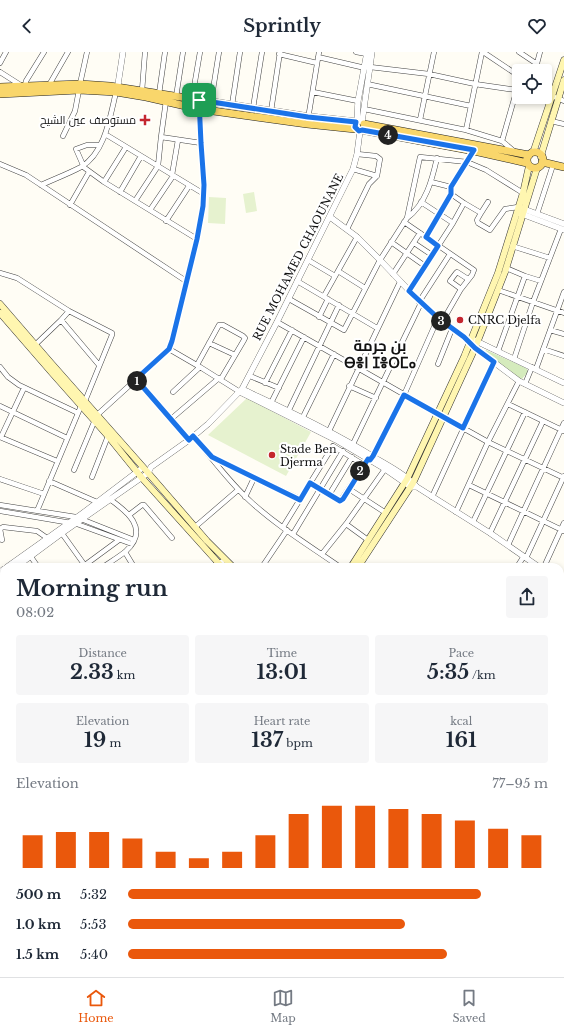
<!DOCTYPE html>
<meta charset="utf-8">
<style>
:root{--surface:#fff;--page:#f6f6f7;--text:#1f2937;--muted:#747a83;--line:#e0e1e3;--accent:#ea580c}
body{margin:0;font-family:"Libre Baskerville",Cairo,"Noto Sans Tifinagh",serif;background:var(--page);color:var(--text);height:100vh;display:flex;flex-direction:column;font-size:15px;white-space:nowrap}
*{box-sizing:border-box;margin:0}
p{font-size:13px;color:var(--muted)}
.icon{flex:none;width:22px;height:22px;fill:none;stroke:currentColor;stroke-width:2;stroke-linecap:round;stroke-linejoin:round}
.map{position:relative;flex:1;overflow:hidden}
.details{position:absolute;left:0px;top:511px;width:564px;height:414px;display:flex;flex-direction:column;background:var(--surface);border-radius:12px 12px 0 0;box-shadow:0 2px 6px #0003}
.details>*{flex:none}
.fabs{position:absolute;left:512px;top:12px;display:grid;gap:8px}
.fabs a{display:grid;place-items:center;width:40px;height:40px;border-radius:4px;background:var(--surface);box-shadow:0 2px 6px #0003;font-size:20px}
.pin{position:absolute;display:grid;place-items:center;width:34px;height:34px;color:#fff;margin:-17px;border-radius:8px;box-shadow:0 2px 6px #0006}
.km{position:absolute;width:20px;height:20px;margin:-10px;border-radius:50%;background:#222;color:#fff;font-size:11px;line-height:20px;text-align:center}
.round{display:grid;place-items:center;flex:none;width:42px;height:42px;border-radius:4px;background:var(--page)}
.summary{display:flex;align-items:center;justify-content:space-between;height:68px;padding:0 16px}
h1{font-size:22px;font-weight:700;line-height:30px}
.stats{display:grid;grid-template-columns:repeat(3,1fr);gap:6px;height:68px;padding:4px 16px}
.stats div{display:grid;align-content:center;border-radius:4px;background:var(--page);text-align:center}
.stats b{font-size:20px;font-weight:700}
.stats small{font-size:11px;font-weight:400}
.stats p{font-size:11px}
.chart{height:112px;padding:8px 16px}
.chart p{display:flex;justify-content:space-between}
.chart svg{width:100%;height:72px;margin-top:4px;stroke:var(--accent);stroke-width:6}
ul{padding:0 16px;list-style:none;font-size:13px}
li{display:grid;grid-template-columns:64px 48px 1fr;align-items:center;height:30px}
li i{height:10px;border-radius:5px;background:var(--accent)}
header{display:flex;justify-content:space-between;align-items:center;height:52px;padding:0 16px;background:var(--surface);font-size:18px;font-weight:700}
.tab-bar{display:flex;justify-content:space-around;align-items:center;height:56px;border-top:1px solid var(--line);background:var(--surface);font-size:11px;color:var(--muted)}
.tab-bar a{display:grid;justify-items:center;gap:2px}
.tab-bar .active{color:var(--accent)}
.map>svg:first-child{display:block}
.green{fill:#d5ebbd}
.pitch{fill:#e6f2cf}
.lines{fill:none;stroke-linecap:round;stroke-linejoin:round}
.stream{stroke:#3f96cf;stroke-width:1}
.minor-casing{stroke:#444;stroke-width:5.5}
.tertiary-casing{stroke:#444;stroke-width:6}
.secondary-casing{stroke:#333;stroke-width:7}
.primary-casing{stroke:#222;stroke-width:8}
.trunk-casing{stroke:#222;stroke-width:9}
.minor{stroke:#fff;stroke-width:4.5}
.tertiary{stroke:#fff;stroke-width:5.5}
.secondary{stroke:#fff6b0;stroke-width:6}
.primary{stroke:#f9d66b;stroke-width:7}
.trunk{stroke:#f7bc64;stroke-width:8}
.route-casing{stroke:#fff;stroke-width:8}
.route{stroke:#1a73e8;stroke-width:5}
.poi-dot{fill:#c4262e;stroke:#fff;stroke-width:1.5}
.labels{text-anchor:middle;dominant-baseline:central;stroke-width:4;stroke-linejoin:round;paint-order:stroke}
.poi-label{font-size:11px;fill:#111;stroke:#fff;text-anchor:start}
.street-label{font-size:11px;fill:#111;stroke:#fff}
.district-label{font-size:15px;font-weight:bold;fill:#111;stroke:#fff}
</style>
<header><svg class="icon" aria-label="back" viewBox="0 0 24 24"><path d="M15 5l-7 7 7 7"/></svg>Sprintly<svg class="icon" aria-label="heart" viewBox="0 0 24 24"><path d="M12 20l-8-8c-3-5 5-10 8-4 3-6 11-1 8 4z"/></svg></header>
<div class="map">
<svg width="564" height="925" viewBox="0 0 564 925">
<rect width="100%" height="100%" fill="#fffdf5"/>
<path class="green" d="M486,298L524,315L527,317L528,320L522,327L519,326L484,300Z"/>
<path class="pitch" d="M254,140L257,159L246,161L243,142Z
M209,145L226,146L225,172L208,171Z
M247,346L311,380L286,424L208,383Z
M388,921H423L420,925H386Z"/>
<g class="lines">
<path class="stream" d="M0,914L4,917
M10,921L30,925"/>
<defs>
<path id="minor" d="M356,0L367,2
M483,0L519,24
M519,0L537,12
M279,2L317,11
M318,5L365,16
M0,11L6,0
M370,15L429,22L475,32L516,38
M535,19L540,0
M0,20L22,34
M80,32L87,0
M367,32L471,54
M49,33L68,0
M25,34L26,29L44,0
M142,39L145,0
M313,40L358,49
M545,40L552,44L564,49
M159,42L165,0
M176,45L183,0
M192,47L200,0
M166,49L161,85L201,91
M211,50L219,0
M232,53L240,0
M253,56L262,0
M364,57L466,78L502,89L515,100
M271,59L280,0
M308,67L319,0
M420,68L434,0
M551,69L564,72
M466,78L482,0
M105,82L204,142
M63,84L75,59L79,38
M502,89L519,30
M0,112L26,123L186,229
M83,113L76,97L87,93H100
M82,114L104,130L197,187
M353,117L377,124
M172,123L178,88
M104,130L126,95
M431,130L451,135L467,110L486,118L523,141
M41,133C54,127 68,122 81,115C105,101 110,65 116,40
M120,140L141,104
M135,149L158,114L161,85
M421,150L453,171
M464,151L481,161L488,150
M70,153L89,120
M150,158L173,124
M481,161L477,168L478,171L490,178L505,157L518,155
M537,162L553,113
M407,166C426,152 432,128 437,106
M166,169L189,134
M404,170L474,218L472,223L461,237L442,270
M347,177L369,132L377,124L380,107L376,104L357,102
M391,190L425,214
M414,191L432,203
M512,194L550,206
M308,208L335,224
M338,219L365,236
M0,221L17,226L69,259L112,281V283L85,349
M393,222L420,181
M525,224L541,229
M297,229L377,276
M461,237L450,229L456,221L457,220L468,227
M498,238L564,261
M409,239L453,171L464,151L451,142L426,185
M324,244L357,185
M289,247L344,278L380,208L407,166L420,105L467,110L474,99
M419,250L450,202
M69,259L61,268L99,313
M319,265L328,247
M277,270L463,376L488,390L564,426
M550,278L564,282
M209,291L235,303
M35,293L61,268
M169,297L200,315L240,340
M543,297L564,304
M498,299L525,224L506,216
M514,307L533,250L561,177
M438,312L452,277
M197,313L219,273H223L243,284L245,286L244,288L221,327
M0,315L8,325L19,333L78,361
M536,317L564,240
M250,324L279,336
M136,327L189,388
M265,331L292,278
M525,332L532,315
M349,334L376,346
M173,340L200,315
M271,351L304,285
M508,352L564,379
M0,354L67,386
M287,362L339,253
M303,365L334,302
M171,367L219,326
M328,381L400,230
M193,384C212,406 229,430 250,449C277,474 310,494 340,515
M0,385L57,409
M1,385L24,336
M353,392L421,251
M213,406L300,447
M372,406L404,343L438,266
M74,418L97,363L164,302L169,297L172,289L197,187L203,155L204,133L201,91L199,48
M92,425L108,384
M0,427L44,442
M49,429L97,450
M310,431L338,448H341L368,407
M469,433L564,479
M349,437L386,461
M329,443L352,405
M245,445L254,426
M432,445L494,310
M0,453L76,465L134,488
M0,459L77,472L132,492
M37,459L81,354
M456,460L488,390L519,329
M129,463L142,453H144L172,486
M473,470L525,360
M346,472L368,488
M195,475L238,438
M283,475L333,394L364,413
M61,480L86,515
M490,481L543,369
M293,482L343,399
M2,488L0,477L3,475L37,479L47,486
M508,493L564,371
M125,500L134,515
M29,502L38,515
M322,502L346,472L385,417
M526,506L564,424
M85,513L119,488
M103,515C110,510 119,505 126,499C150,477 127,459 108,446
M211,515L225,508
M262,515L287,478
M517,515L524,504
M544,515L564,471
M0,536L4,542
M0,601L4,598
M560,608L564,610
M560,622L564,612
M560,640L564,641
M560,664L564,666
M0,673L4,671
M560,696L564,697
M0,704L4,710
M560,719L564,721
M0,756L4,754
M0,765L4,771
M560,790L564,793
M560,811L564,804
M560,832L564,835
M560,862L564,864
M560,899L564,896
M141,921L149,925
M168,921L174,925
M208,921L215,925
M241,921L248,925
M278,921L285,925
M255,925L258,921
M429,925L431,921
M491,925L493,921"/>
<path id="tertiary" d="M117,39L123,0
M357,70L358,49L367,0
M362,70L372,0
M521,156L564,172
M519,161L564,178
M330,165L357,185L380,208L421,251L438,266L464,285L475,296L519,329L564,351
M474,288L564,331
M242,337C288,359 334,380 377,407C391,415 407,424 417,435L490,481L539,515
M240,340L336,388L385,417L411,435H415
M7,515L83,461L141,417
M16,515L62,481L148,421L151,415L189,388L208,372L242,337L277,270L353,117L357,102L360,79
M0,520L4,517
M0,527L4,524
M560,528L564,531L560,538
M560,565L564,567
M560,574L564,575
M0,615L4,621
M0,628L4,633"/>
<path id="secondary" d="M531,101L534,98L564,8
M541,105L542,100L564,28
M0,252L51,311L143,415L207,489L233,515
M0,261L53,322L108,384L142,426L222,515
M351,515L407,427L464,305L498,221L523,141L529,114
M358,515L413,431L475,296L505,220L537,116
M560,743L564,746
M560,753L564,755
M0,780H4
M0,787L4,786"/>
<path id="primary" d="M0,35L80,32L110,34L309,65L356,70
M0,42L79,38L116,40L146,45L199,57L307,72L355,77
M364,72L529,103
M362,78L474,99L527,111
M527 108a8 8 0 1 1 16 0a8 8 0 1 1-16 0Z
M542,110L564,115"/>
<path id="trunk" d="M0,793L4,799
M0,809L4,815
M73,921L76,925
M84,921L86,925"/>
</defs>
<use href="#minor" class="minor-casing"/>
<use href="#tertiary" class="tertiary-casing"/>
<use href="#secondary" class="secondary-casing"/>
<use href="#primary" class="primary-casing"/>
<use href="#trunk" class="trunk-casing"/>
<use href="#minor" class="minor"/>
<use href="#tertiary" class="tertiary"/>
<use href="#secondary" class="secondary"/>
<use href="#primary" class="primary"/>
<use href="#trunk" class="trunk"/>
</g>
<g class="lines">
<defs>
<path id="route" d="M199,48L308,65L356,70L355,75L359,79L362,78L474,98L451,135V142L426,185L438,194L409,239L438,266L464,285L475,296L494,310L463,376L404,343L373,404L370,408L368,407L343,447L340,449L310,431L300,448L212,405L193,384L189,388L136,327L169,297L172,289L197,187L203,154L204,133L201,91Z"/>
</defs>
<use href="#route" class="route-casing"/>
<use href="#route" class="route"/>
</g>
<g class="poi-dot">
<path d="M143 62h4v4h4v4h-4v4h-4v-4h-4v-4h4z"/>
<circle cx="460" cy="268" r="4"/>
<circle cx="272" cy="403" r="4"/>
</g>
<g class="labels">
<g class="poi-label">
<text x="136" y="68" text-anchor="end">مستوصف عين الشيح</text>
<text x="468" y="268">CNRC Djelfa</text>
<text x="280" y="397">Stade Ben<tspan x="280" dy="13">Djerma</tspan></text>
</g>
<g class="street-label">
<text transform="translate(298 205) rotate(-63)">RUE MOHAMED CHAOUNANE</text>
</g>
<g class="district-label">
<text x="380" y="293">بن جرمة<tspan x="380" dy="17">ⴱⴻⵏ ⵊⴻⵔⵎⴰ</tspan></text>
</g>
</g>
</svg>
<div class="fabs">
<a><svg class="icon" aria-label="locate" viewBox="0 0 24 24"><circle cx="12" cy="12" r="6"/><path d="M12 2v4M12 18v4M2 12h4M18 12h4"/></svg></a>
</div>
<div class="pin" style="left:199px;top:48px;background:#1e9e55"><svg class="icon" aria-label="arrive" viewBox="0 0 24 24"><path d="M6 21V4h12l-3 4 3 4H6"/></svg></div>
<b class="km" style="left:137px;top:329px">1</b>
<b class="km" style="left:360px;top:419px">2</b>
<b class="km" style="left:441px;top:269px">3</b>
<b class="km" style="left:388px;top:83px">4</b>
<section class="details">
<div class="summary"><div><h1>Morning run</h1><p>08:02</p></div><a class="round"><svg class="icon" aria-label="share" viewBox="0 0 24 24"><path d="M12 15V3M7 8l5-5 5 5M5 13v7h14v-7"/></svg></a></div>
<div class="stats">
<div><p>Distance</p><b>2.33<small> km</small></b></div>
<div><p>Time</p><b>13:01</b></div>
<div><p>Pace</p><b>5:35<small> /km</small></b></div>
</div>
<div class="stats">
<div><p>Elevation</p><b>19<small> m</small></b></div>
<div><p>Heart rate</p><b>137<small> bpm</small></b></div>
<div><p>kcal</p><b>161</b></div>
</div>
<div class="chart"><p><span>Elevation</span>77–95 m</p>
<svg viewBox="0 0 160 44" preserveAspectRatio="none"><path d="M5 44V24M15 44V22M25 44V22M35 44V26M45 44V34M55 44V38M65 44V34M75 44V24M85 44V11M95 44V6M105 44V6M115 44V8M125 44V11M135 44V15M145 44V20M155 44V24"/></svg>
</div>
<ul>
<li><b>500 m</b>5:32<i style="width:84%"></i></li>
<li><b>1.0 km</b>5:53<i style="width:66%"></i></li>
<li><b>1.5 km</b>5:40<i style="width:76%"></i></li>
</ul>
</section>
</div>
<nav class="tab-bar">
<a class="active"><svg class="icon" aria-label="home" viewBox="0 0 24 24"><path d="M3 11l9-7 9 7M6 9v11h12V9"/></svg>Home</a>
<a><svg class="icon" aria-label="map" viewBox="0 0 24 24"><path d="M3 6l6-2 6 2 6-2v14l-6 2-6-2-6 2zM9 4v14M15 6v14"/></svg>Map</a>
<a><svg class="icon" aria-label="saved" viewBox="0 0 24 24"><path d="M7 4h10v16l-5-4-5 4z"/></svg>Saved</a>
</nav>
